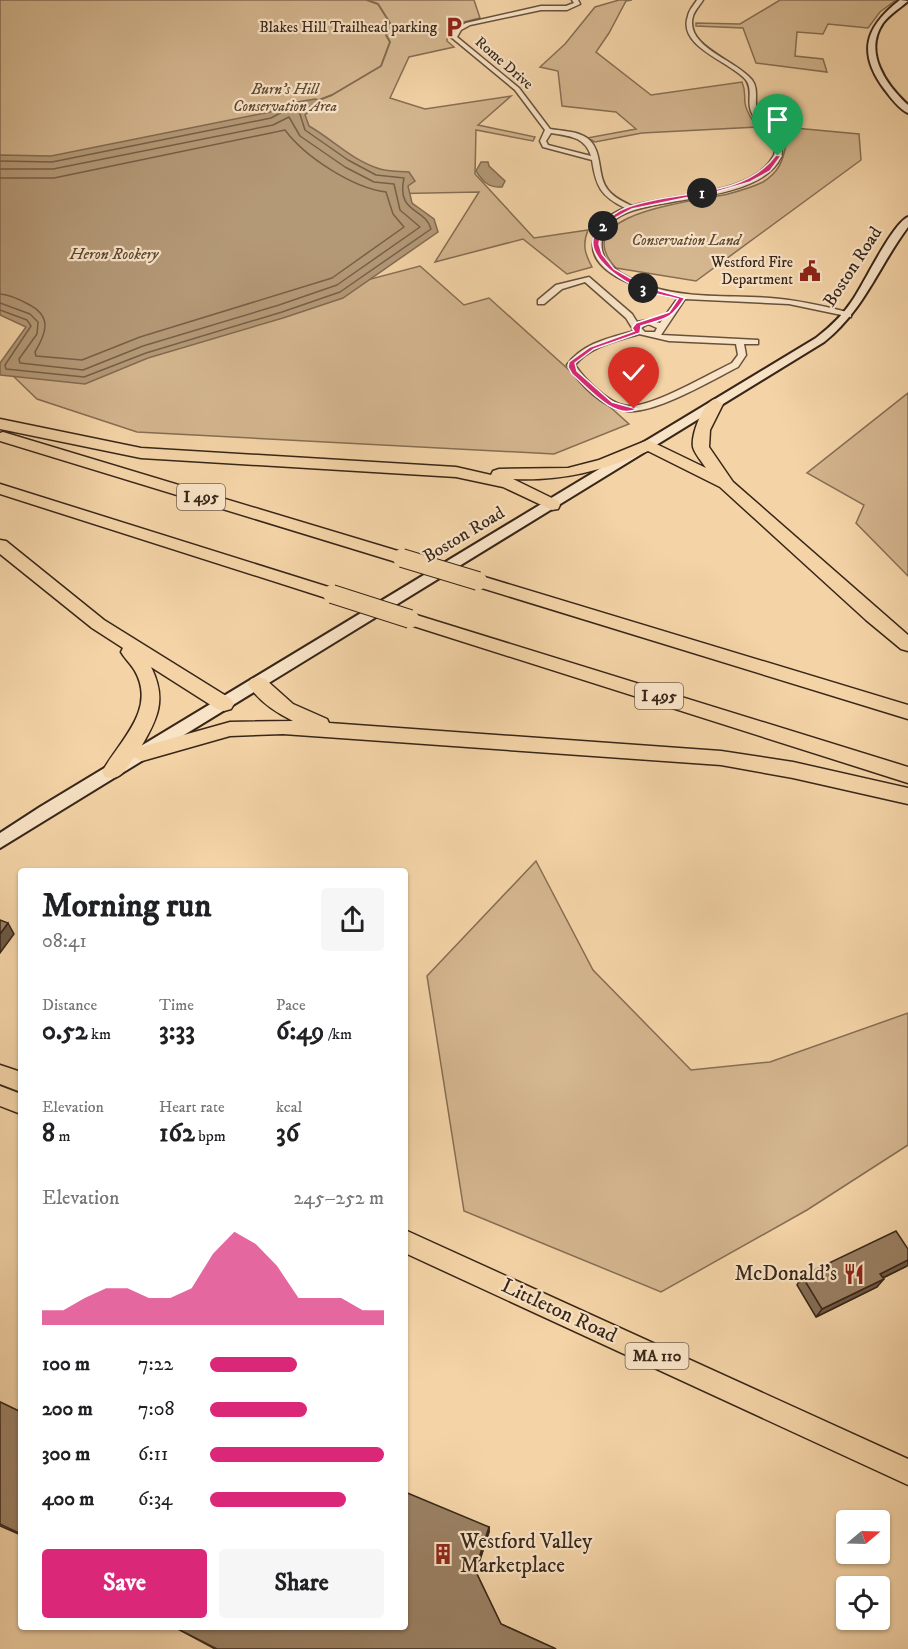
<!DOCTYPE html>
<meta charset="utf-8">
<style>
:root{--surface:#fff;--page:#f6f6f6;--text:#202124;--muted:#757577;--accent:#db2777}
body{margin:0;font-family:"IM FELL DW Pica",serif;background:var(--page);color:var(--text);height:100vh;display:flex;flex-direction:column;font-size:22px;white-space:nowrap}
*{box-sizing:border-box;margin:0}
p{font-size:20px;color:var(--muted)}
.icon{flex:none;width:33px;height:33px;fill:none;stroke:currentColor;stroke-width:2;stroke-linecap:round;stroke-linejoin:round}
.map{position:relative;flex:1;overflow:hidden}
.panel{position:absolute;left:18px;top:868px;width:390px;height:762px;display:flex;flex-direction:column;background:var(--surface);border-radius:6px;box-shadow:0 2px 4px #0004}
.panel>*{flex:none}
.needle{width:39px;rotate:71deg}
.fabs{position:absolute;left:836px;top:1510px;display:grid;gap:12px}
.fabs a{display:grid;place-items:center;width:54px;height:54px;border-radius:6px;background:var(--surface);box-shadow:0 2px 4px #0004;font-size:30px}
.pin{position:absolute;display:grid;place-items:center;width:51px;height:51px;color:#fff;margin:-62px -26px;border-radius:50% 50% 50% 0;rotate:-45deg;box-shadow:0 0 6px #0007}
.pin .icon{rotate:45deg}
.km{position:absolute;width:30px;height:30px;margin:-15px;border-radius:50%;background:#222;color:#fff;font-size:16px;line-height:30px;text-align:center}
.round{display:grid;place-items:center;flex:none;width:63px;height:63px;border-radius:6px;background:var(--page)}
.overview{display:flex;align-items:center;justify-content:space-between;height:102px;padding:0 24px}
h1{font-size:33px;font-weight:700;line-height:45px}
.stats{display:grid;grid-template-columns:repeat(3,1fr);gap:9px;height:102px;padding:6px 24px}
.stats div{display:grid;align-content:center}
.stats b{font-size:26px;font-weight:700}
.stats small{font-size:16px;font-weight:400}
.stats p{font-size:16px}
.chart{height:168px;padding:12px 24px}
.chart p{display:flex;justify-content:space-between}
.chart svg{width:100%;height:108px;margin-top:6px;fill:var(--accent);opacity:.7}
.action{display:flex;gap:12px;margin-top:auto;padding:12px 24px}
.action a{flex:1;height:69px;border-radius:6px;background:var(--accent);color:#fff;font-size:24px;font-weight:700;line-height:69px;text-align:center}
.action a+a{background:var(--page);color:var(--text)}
ul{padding:0 24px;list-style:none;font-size:20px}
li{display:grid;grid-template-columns:96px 72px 1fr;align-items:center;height:45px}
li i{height:15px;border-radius:8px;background:var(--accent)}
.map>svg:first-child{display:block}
.green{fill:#d4b68f;stroke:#866e54;stroke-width:1.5}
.water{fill:#b49977;stroke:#826b51;stroke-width:1.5}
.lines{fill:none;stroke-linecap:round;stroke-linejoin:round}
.shore{stroke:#766048;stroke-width:1.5}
.stream{stroke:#826b51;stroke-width:2}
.minor-casing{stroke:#67523c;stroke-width:3}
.secondary-casing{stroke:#382619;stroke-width:4}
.primary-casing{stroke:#382619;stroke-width:3}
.motorway-casing{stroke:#382619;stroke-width:3}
.minor{fill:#f8e3c6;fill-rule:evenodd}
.secondary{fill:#f8e3c6;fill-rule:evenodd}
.primary{fill:#f4d4a7;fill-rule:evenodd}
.motorway{fill:#f4d4a7;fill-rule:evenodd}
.motorway-bridge-casing{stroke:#382619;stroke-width:20;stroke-linecap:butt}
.motorway-bridge{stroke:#f4d4a7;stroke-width:18}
.wall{fill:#846e55;stroke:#382619;stroke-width:1.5}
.shaded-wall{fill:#6c5a45;stroke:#382619;stroke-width:1.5}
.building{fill:#9a8063;stroke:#382619;stroke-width:1.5}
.route{fill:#db2777;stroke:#fff;stroke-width:1.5}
.labels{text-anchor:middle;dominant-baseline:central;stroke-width:4.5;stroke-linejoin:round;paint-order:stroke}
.far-poi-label{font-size:15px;fill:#382619;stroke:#f8e3c6;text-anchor:end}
.far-street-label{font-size:15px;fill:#382619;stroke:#f8e3c6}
.far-park-label{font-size:15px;font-style:italic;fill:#5f4a36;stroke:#f8e3c6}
.far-water-label{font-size:16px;font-style:italic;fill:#5d4835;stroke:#f8e3c6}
.shield{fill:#f8e3c6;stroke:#725f4d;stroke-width:1.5}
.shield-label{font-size:16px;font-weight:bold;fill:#382619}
.street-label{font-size:18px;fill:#382619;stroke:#f8e3c6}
.near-poi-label{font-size:21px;fill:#382619;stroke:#f8e3c6;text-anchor:end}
.near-street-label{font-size:21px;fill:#382619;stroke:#f8e3c6}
</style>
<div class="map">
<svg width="908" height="1649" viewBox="0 0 908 1649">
<rect width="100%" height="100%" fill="#f4d4a7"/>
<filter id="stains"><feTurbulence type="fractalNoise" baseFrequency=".00333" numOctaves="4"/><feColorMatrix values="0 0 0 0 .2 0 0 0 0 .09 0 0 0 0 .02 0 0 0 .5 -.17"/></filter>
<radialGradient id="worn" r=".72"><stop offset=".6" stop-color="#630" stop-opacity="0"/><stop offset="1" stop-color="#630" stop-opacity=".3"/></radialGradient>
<path class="green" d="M0,0H474L480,18L456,24L447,29V41L454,47L409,57L390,98L425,109L511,96L478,125L535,137L533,141L476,130L475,174L534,238L588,230C582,245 585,254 592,267L567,274L523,239L435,262L479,192L227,197L0,243Z
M619,0H632L626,1L609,33L596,52L651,95L742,82C746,91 744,95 745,103C746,112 752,119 757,127L642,133L595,142L587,138L636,129L616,112L562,106L558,71L540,67L565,44L595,7Z
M780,0H896L880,12L868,28L828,24L823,34L797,32L795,56L823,59L827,72L756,63L743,28L696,26V23L740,24Z
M773,126L859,134L861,160L696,281L616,268C563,212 701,201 728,194C739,191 753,187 763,182C779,172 783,161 786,144Z
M420,266L464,305L489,298L629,424L554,454L137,432L37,399L11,374Z
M908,393V576L856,523L864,505L807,473Z
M536,861L593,970L691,1070L770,1062L908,1013V1145L807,1210L661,1292L464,1211L427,976Z"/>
<path class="water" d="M315,99L319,100L317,104L305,115L309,126C332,139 352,160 377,168C386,172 399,171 409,172L415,181L408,186L412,203L434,219L438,232L343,298L283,318L148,358L85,384L0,375V363L26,327L0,315V155L51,156L270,112L285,104Z
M481,162H488L489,166L505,181L502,187C489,188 483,182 476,171Z"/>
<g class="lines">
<path class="shore" d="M0,161L52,162L271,118L286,110L298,108L305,130L348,160L376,175L404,178C396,214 425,207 431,229L340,292L282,312L146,353L84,377L6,369L5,365L31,326L27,320L0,310
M0,169H53L273,125L289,117L300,136L345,167L374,182L394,184L400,210L420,227L337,285L279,305L143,346L83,370L20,363L19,359L37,334L38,322L30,314L0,303
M0,178H54L285,130C305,157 353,188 386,192L393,214L404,227L332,278L140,337L82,360L36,356L35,352C47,332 52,316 28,304C19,299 10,295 0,294"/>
<path class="stream" d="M319,100L332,95L381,66L390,42L386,35L390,23L378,4L367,0"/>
<defs>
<path id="minor" d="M572,0H578L580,4L567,10H541L470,25L461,30L457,37L519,88L550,129C562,131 577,131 587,138C604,151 596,175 608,190C614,198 624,202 632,206C670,193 752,196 773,157C776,153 775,145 775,139C767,130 755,123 751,111C747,101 753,89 746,80C730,61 677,47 688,16C689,10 694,5 697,0H703C700,5 695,10 693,16C684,47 737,60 752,80C759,89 754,101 757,111C761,123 774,130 781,139C781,144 783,152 781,157C761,201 665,196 626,213C603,223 592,248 612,267C623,276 639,283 652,287C691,299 731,295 770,298C798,300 824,306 851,313V317L789,304L685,299L661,335L758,340V344H744L746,355L738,367C712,380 655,414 627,411C603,409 580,384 567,365C583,343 609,338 634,331L626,318L585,282L562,289L544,304H538V300L556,285L589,277L632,314L637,322L648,320L660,323L678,298C652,293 580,274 595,235C599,222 613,213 625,208C601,196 596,187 592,160L543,147L540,141L545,130L515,90L451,37L457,28L466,23L541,6H566L574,3ZM551,133C568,136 585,136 591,156L548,145L546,141ZM648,324L657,328L655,332H645L641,328ZM639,334L669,341L736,344L738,355L732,363C709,374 653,407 629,406C611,406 585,380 575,365C590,346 617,341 639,334Z"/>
<path id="secondary" d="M900,0L908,1C900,8 890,14 883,23C863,52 886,85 908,105V113C899,109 891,98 885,90C857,53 865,27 900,0Z
M908,217V227C878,267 865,309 824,342L0,848V833L40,807L816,338C830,327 842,316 852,301C864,284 892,224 908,217Z"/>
<path id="primary" d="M0,1065L21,1072V1092L0,1084Z
M0,1086L21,1094V1114L0,1106Z
M405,1230L908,1459V1485L405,1253Z"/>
<path id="motorway" d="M715,399L723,404L710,430L709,447L733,482L908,635V651L901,649L866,620L720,487L648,451C603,471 562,481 513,479L558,501L560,505L558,509L552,510L503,487L456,477L141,458L0,429V419L141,448L456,467L491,475L493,471L499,469L568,468L599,460L648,440L706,468C702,462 695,454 693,447C691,435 703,402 715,399Z
M3,432L408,554L411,558L408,562H396L0,441V433Z
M0,484L338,590L341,594L338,598H326L0,494Z
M0,540L6,541L104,620L231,699L234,704L231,709L224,711L217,709L151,667C167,699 158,718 141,747L230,722L293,721C275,712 258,701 248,684L251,679L258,677L265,679L293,704L327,719L329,723L721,751L793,762L908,788V804L793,778L721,765L283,734L230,736L142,761L134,757C126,769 120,782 105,777L102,772C119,741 157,710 135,671C131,664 125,659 121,652L123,648L92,628L0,554Z
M478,575L908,705V719L472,585L469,581L472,577Z
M410,613L908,767V783L404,623L401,619L404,615Z"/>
</defs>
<use href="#minor" class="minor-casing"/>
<use href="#secondary" class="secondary-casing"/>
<use href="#primary" class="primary-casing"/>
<use href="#motorway" class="motorway-casing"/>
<use href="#minor" class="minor"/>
<use href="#secondary" class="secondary"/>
<use href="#primary" class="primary"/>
<use href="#motorway" class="motorway"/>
<defs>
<path id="motorway-bridge" d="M402,558L478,581
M332,594L410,619"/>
</defs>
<use href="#motorway-bridge" class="motorway-bridge-casing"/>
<use href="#motorway-bridge" class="motorway-bridge"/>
</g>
<path class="wall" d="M907,1266L883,1278L877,1287L816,1317L797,1285L802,1276Z
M0,1402L21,1412V1535L0,1526Z
M489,1527V1532L476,1572L501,1624L556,1649H215L176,1628Z"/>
<path class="shaded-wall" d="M8,923L14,934L0,953V934Z
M908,1260V1265L907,1266L874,1282L880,1274Z
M884,1279L877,1287L816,1317L822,1309Z
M489,1527V1532L475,1575V1570Z"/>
<path class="building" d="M0,920L8,923L0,934Z
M896,1231L908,1249V1260L880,1274L884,1279L822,1309L802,1276Z
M0,1402L21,1412V1534L0,1524Z
M405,1492L489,1527L475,1570L501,1624L556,1649H217L176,1628H405Z"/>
<path class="route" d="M776,155L781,156L770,171L750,182L719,191L632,209L615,218L601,233L599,244L602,254L614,269L646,287L685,298C670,321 666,318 641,326L640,333L594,349L575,363L577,371L612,402L637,409C615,421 587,387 572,374L568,367L569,362L590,347L634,331L632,328L636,323L669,312L678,299C666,296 654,294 642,290C623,282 576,253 599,228C607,219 616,211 628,207C676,189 743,200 776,155Z"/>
<defs>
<symbol id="parking-bare" viewBox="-9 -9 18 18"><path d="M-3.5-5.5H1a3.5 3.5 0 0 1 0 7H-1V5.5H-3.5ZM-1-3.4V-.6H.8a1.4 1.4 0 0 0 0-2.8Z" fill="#8f2418" stroke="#f8e3c6" stroke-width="2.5" paint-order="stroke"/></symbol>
<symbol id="civic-bare" viewBox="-9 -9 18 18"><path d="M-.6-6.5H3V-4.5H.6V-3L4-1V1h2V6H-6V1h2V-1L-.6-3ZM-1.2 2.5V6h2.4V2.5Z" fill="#8f2418" stroke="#f8e3c6" stroke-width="2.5" paint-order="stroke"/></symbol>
<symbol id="restaurant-bare" viewBox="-9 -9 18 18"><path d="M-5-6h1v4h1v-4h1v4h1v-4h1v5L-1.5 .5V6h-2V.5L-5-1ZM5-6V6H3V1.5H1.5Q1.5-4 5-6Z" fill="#8f2418" stroke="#f8e3c6" stroke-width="2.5" paint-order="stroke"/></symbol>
<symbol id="building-bare" viewBox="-9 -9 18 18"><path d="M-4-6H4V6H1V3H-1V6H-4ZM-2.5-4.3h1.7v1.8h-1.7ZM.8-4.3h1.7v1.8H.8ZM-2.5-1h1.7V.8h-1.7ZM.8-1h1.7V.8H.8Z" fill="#8f2418" stroke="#f8e3c6" stroke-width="2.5" paint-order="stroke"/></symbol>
</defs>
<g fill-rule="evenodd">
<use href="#parking-bare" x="439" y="12" width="30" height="30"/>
<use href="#civic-bare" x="795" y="256" width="30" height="30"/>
<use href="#restaurant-bare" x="839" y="1259" width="30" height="30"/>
<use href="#building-bare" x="428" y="1539" width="30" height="30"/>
</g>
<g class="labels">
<g class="far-poi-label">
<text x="437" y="27">Blakes Hill Trailhead parking</text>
<text x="793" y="262">Westford Fire<tspan x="793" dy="17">Department</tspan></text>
</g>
<g class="far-street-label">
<text transform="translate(504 63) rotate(41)">Rome Drive</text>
</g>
<g class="far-park-label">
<text x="285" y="89">Burn’s Hill<tspan x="285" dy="17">Conservation Area</tspan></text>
<text x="686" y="240">Conservation Land</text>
</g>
<g class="far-water-label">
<text x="114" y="254">Heron Rookery</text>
</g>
<g class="shield">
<rect x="177" y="484" width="48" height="26" rx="4.5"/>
<rect x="635" y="683" width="48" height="26" rx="4.5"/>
<rect x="625.5" y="1343" width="63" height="26" rx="4.5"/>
</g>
<g class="shield-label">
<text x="201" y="497">I 495</text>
<text x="659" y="696">I 495</text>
<text x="657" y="1356">MA 110</text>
</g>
<g class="street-label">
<text transform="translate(853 267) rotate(-57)">Boston Road</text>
<text transform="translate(464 535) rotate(-31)">Boston Road</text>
</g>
<g class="near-poi-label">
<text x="837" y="1274">McDonald's</text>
<text x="460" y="1542" text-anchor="start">Westford Valley<tspan x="460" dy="24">Marketplace</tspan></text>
</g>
<g class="near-street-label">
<text transform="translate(559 1311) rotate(25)">Littleton Road</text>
</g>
</g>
<rect width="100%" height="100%" filter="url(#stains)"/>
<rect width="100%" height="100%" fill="url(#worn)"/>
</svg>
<div class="fabs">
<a><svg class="needle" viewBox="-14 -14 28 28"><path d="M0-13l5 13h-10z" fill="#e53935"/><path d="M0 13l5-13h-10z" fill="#757577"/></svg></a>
<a><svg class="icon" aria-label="locate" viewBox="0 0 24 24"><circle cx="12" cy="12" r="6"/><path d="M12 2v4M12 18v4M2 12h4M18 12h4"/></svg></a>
</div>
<div class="pin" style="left:778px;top:156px;background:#1e9e55"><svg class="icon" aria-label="arrive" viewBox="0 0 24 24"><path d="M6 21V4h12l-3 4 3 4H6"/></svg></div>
<div class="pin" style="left:634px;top:409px;background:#d93025"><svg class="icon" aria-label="check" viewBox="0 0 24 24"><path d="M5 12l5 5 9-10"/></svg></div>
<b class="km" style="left:702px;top:193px">1</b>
<b class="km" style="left:603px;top:226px">2</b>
<b class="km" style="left:643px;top:288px">3</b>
<section class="panel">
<div class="overview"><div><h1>Morning run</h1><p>08:41</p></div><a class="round"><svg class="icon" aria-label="share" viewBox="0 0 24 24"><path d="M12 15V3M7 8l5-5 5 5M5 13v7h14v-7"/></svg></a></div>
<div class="stats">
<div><p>Distance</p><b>0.52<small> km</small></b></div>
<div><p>Time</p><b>3:33</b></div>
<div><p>Pace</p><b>6:49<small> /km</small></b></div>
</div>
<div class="stats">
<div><p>Elevation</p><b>8<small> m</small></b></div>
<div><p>Heart rate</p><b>162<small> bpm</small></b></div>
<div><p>kcal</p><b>36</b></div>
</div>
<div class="chart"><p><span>Elevation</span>245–252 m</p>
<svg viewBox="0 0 160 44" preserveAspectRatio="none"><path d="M0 44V38L10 38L20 33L30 29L40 29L50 33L60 33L70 29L80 15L90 6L100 11L110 20L120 33L130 33L140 33L150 38L160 38V44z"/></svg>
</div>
<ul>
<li><b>100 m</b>7:22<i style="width:50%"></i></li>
<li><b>200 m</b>7:08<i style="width:56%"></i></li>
<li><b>300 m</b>6:11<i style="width:100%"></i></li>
<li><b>400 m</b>6:34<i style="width:78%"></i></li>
</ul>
<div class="action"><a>Save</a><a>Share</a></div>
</section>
</div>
